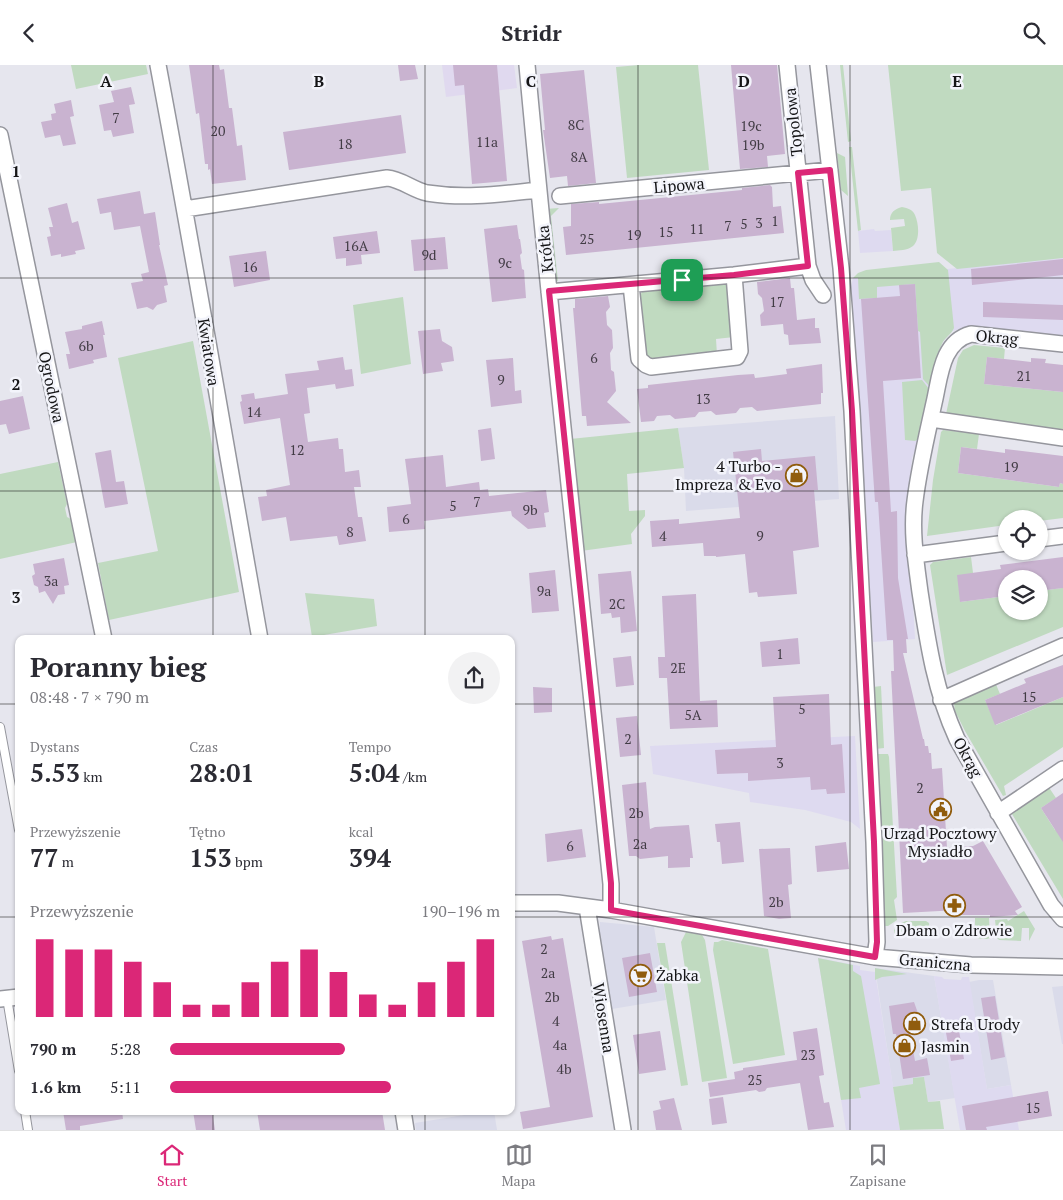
<!DOCTYPE html>
<html lang="pl">
<meta charset="utf-8">
<style>
:root{--surface:#fff;--page:#f2f2f3;--text:#2b2b33;--muted:#7c7c81;--line:#e1e1e2;--accent:#db2777}
body{margin:0;font-family:"PT Serif",serif;background:var(--page);color:var(--text);height:100vh;display:flex;flex-direction:column;font-size:19px;white-space:nowrap}
*{box-sizing:border-box;margin:0}
p{font-size:16px;color:var(--muted)}
.icon{flex:none;width:28px;height:28px;fill:none;stroke:currentColor;stroke-width:2;stroke-linecap:round;stroke-linejoin:round}
.map{position:relative;flex:1;overflow:hidden}
.sheet{position:absolute;left:15px;top:570px;width:500px;height:480px;display:flex;flex-direction:column;background:var(--surface);border-radius:10px;box-shadow:0 1px 4px #0004}
.sheet>*{flex:none}
.fabs{position:absolute;left:998px;top:445px;display:grid;gap:10px}
.fabs a{display:grid;place-items:center;width:50px;height:50px;border-radius:50%;background:var(--surface);box-shadow:0 1px 4px #0004;font-size:25px}
.pin{position:absolute;display:grid;place-items:center;width:42px;height:42px;color:#fff;margin:-21px;border-radius:10px;box-shadow:0 2px 8px #0006}
.round{display:grid;place-items:center;flex:none;width:52px;height:52px;border-radius:26px;background:var(--page)}
.overview{display:flex;align-items:center;justify-content:space-between;height:85px;padding:0 15px}
h1{font-size:28px;font-weight:800;line-height:38px}
.stats{display:grid;grid-template-columns:repeat(3,1fr);gap:8px;height:85px;padding:5px 15px}
.stats div{display:grid;align-content:center}
.stats b{font-size:25px;font-weight:800}
.stats small{font-size:14px;font-weight:400}
.stats p{font-size:14px}
.chart{height:140px;padding:10px 15px}
.chart p{display:flex;justify-content:space-between}
.chart svg{width:100%;height:90px;margin-top:5px;stroke:var(--accent);stroke-width:6}
ul{padding:0 15px;list-style:none;font-size:16px}
li{display:grid;grid-template-columns:80px 60px 1fr;align-items:center;height:38px}
li i{height:12px;border-radius:6px;background:var(--accent)}
header{display:flex;justify-content:space-between;align-items:center;height:65px;padding:0 15px;background:var(--surface);font-size:22px;font-weight:800}
.tabs{display:flex;justify-content:space-around;align-items:center;height:70px;border-top:1px solid var(--line);background:var(--surface);font-size:14px;color:var(--muted)}
.tabs a{display:grid;justify-items:center;gap:2px}
.tabs .on{color:var(--accent)}
.map>svg:first-child{display:block}
.built{fill:#dadbea}
.industrial{fill:#dedaf0}
.education{fill:#e0d9ef}
.green{fill:#c0dac0}
.building{fill:#c9b3d0}
.lines{fill:none;stroke-linecap:round;stroke-linejoin:round}
.service-casing{stroke:#95969d;stroke-width:10}
.minor-casing{stroke:#95969d;stroke-width:18}
.service{stroke:#fff;stroke-width:8}
.minor{stroke:#fff;stroke-width:15}
.route-casing{stroke:#fff;stroke-width:10}
.route{stroke:#db2777;stroke-width:6}
.grid{fill:none;stroke:#151517;stroke-width:1;stroke-opacity:0.55}
.labels{text-anchor:middle;dominant-baseline:central;stroke-width:5;stroke-linejoin:round;paint-order:stroke}
.number-label{font-size:14px;fill:#423c45}
.street-label{font-size:16px;fill:#151517;stroke:#f3f4fb}
.poi-label{font-size:16px;fill:#151517;stroke:#f3f4fb;text-anchor:start}
.grid-label{font-size:16px;text-anchor:middle;font-weight:bold;fill:#151517;stroke:#f3f4fb;stroke-width:5;stroke-linejoin:round;paint-order:stroke}
</style>
<header><svg class="icon" aria-label="back" viewBox="0 0 24 24"><path d="M15 5l-7 7 7 7"/></svg>Stridr<svg class="icon" aria-label="search" viewBox="0 0 24 24"><circle cx="10" cy="10" r="6"/><path d="M15 15l6 6"/></svg></header>
<div class="map">
<svg width="1063" height="1065" viewBox="0 0 1063 1065">
<rect width="100%" height="100%" fill="#e6e6ee"/>
<path class="built" d="M835,351L839,434L686,446L684,403L678,363Z
M600,857L654,862L666,935L612,944L600,874Z
M875,903L934,911L955,1033L928,1037L924,1012L914,1019L893,1022Z
M979,915H993L1011,1020L987,1024L969,917Z
M1063,921V979H1062L1052,922Z
M489,1046H494L497,1065H416L415,1058Z"/>
<path class="industrial" d="M874,164L875,166L891,165L893,186L860,188L858,166Z
M1063,193V272L966,263L952,266L941,279L920,373L912,393L908,449L915,574L873,577L851,222L853,213Z
M855,671L860,764L851,757L805,745L750,737L749,728L653,709L650,681Z
M818,893L860,901V905L875,907L900,1065H846Z
M934,911L942,912L944,914L961,915L962,912H969L987,1024L1011,1020L1019,1065H960Z"/>
<path class="education" d="M442,0H514L517,23L446,32Z"/>
<path class="green" d="M71,0H146L148,9L76,24Z
M639,0H698L709,105L627,113L616,2Z
M840,0H843L851,76L848,77Z
M888,0H1063V193L957,204L937,188L931,123L901,126Z
M849,82H852L861,165L858,166Z
M837,88L845,92L848,131L841,125Z
M902,142C908,143 913,145 915,150C919,159 920,175 913,181C907,186 899,185 893,186L891,163L905,161L904,154L890,155C890,147 895,144 902,142Z
M559,143L551,151L558,216H556L545,144Z
M939,197L948,205L954,263C951,270 945,272 942,279C935,291 934,308 930,322L923,314L920,267L918,266L915,219L877,222V233L859,234L858,213H853L858,208L866,205Z
M724,218L729,220L734,272L716,274L717,290L652,296L644,289L638,233L644,224L677,221L678,226L686,221Z
M403,232L411,299L361,309L353,240Z
M193,276L239,527L109,555L98,498L158,486L118,293Z
M974,280L1005,283L1004,294L987,292L984,319L1063,327V366L946,349L958,293L963,285Z
M922,315L930,325L920,373L915,376L905,375L902,317Z
M678,363L684,403L627,409L629,446L645,445V451L631,469L632,479L581,486L570,374Z
M943,365L979,369L977,384L961,382L958,408L1059,422L1060,418L1063,419V453L1039,456V454H1006V460L927,471L933,415L941,367Z
M58,397L67,439L65,443L67,452L71,454L77,477L0,494V409Z
M971,492L973,508L960,537L1006,531V546H1039V526L1062,523L1063,519V562L947,610L930,500L933,497Z
M305,528L374,534L377,561L312,572Z
M995,617L1000,629L985,635L996,660L1063,632V682L1004,721L1006,730L1003,731L965,666L955,646L954,638L955,634Z
M881,621L884,683L876,684L873,622Z
M877,689H888L889,692L897,832L894,835L897,855L888,861H885Z
M1048,721L1056,733L1041,743L1055,765L1063,760V834L1012,749L1013,746Z
M1024,846L1035,864L1029,876V863H1022L1021,876L999,875L997,873L995,855L1007,854L1008,856Z
M975,853H989L990,873L987,874L960,872L962,866H975Z
M906,856H926L929,858L930,870L928,871L895,869L894,865L901,858Z
M686,867L702,870L705,875L727,1013L702,1017L681,877Z
M722,875L768,884L785,990L733,999L713,885L714,877H718Z
M657,878H665L688,1020L681,1021Z
M818,893L853,900V906L861,911L880,1019L859,1023L861,1033L841,1035Z
M875,903L907,909L882,912L875,915Z
M924,1012L928,1037L940,1036L944,1064L900,1065L893,1022L913,1019V1013Z"/>
<path class="building" d="M189,0H219L220,5L224,4L229,43H232L237,81L242,80L246,115L212,119L210,104L208,105V99H205L199,48L196,49Z
M398,0H415L418,14L400,16Z
M453,0H497L507,116L472,119L464,20L455,21Z
M731,0H777L785,89L767,91L768,102L740,104Z
M584,5L596,118L568,121L567,111L550,113L543,65H545L540,9Z
M131,22L135,39L129,40L134,68L113,72L111,65L104,66L99,40L114,37L111,26Z
M71,35L74,51L70,52L76,79L63,81L60,70L45,73L41,57L52,55L51,49L56,48L54,39Z
M401,50L406,88L289,105L283,67Z
M770,120L772,122L773,142L781,141L784,168L566,190L563,162L571,161V139L599,137V139L742,125V123Z
M140,126L144,149L155,147L160,180H159L168,220L164,221L167,237L157,240L153,245L147,242L137,244L131,218L143,216L141,209L149,207L140,161L114,165L111,147L100,149L97,134Z
M67,138L72,158L78,156L85,184L75,186L76,189L61,192V189L51,191L47,172L51,171L49,162H53L48,143Z
M517,160L519,174H520L522,188L520,190L522,204L524,205L526,233L492,237L484,164Z
M377,166L380,188L361,190L362,199L346,201V193L336,194L333,172Z
M445,172L448,204L414,206L411,175Z
M266,186L270,215L234,222L229,191Z
M1063,194V210L972,220L971,204Z
M790,213L791,223H794L797,255L815,253V263H819L821,278L789,280L788,270L784,269L783,259L761,261L760,250L764,246L762,233L758,229L757,217Z
M915,219L921,313L883,316L891,447L897,446L898,513L908,574H906L907,588H903L923,674H924L925,681H928L929,688H931L932,704L942,703L947,783L973,781L983,776L1022,842L1015,846L1018,850L990,852V850H958V845L903,848L891,606H894L893,575H887L879,453L878,437H875L861,234L900,231L899,220Z
M608,231L610,242L606,247L607,260L612,265L613,283L610,288L611,305L614,307L616,326L607,337L631,358L587,361L586,351H582L573,243H575V234Z
M983,237L1063,240V255L983,252Z
M102,256L105,270H103L107,292L93,295L94,298L69,304L66,289H70L65,267L82,264V261Z
M440,264L442,276L452,282L454,296L441,298L443,306L423,309L418,266Z
M343,292L345,305L352,304L354,321L336,324L335,319L307,323L310,348L304,349L308,377L338,373L339,384H343L345,407L359,405L361,422H354L358,452H362L366,476L339,480L337,471L290,476L286,452L262,456L258,432L267,431L266,425L290,420L280,353L244,359L240,337L242,336L241,330L254,328L255,334L288,329L285,309L319,305L317,296Z
M987,292L1031,297V293L1046,294L1045,298L1063,300V327L984,319Z
M513,293L515,326L521,325L522,338L491,342L486,295Z
M822,299L823,328H821V339L757,346L752,342L740,343L736,348L716,350L711,346L699,347L695,352L675,354L670,350L657,351L654,356L641,357L637,324L648,323V320L738,310L754,309L755,313L787,309L786,304Z
M23,331L30,364L9,369L6,359L0,360V336Z
M491,363L495,394L481,396L478,365Z
M961,382L1005,388V384L1063,391V419L1060,418L1059,422L958,408Z
M761,384L762,396L815,391L818,425H814L819,482L793,486L797,529L758,532L757,527L749,528L745,489L716,492V491H704L703,478L652,482L650,456L679,454V459L740,453L733,387Z
M111,385L116,417L124,416L128,439L105,443L95,388Z
M443,390L446,422L479,417L480,425L488,424L489,431L546,425L549,447L544,448L546,462L528,464L512,451L511,446L424,456L425,464L389,467L387,442L411,439L405,394Z
M1063,492V523L1039,526V514H1006V531L960,537L957,510L1001,504L1000,500Z
M64,493L69,520L64,521L65,529L58,530L53,539L45,526L39,528L38,522L34,520L32,511L35,509L33,499Z
M555,505L559,546L532,548L529,508Z
M631,506L637,566L621,568L620,552L612,553L611,548L601,549L598,509Z
M696,529L700,636L717,635L718,662L670,664L667,613H659L658,592H665L662,531Z
M798,573L800,599L762,602L760,577Z
M631,591L634,620L616,622L613,593Z
M1063,600V632L995,660L985,635L1026,618L1024,614Z
M533,622L552,623V647L534,648Z
M829,629L831,680L842,679L845,728L827,729L826,724L811,725L810,712L748,716V708L717,709L715,685L776,682L773,632Z
M637,651L641,690L620,692L616,653Z
M646,717L650,764L655,762L689,760L693,793H690V802L668,803V791L640,794L636,791H629L622,720Z
M1063,728V777L1041,743Z
M740,757L744,797L722,799L720,777H717L715,759Z
M582,764L586,792L547,797L545,769Z
M846,777L849,804L817,807L815,781Z
M790,783L792,819L788,820L791,853L779,854L764,851L759,784Z
M551,871L552,875L563,873L593,1052L523,1064L520,1047L550,1042L522,876Z
M650,888L657,927L629,932L622,893Z
M995,931L1005,992L991,995L981,933Z
M914,937L919,951L920,965L910,967L915,996L927,993L930,1010L903,1014L896,969H893L889,941Z
M958,960L964,994L951,996L945,962Z
M817,963L824,1010L819,1011L824,1038L829,1037L834,1062L808,1065L800,1018L767,1023L765,1026L759,1027L756,1025L710,1032L708,1018L735,1014L734,1007L743,1005V1003L797,995L793,967Z
M660,966L666,1005L639,1009L633,970Z
M1048,1026L1052,1051L986,1062L987,1065H966L962,1041Z
M723,1032L727,1058L712,1060L709,1034Z
M674,1033L682,1065H656L653,1046L661,1044L659,1036Z
M63,1046H122L123,1054L80,1061V1065H66Z
M193,1046H212L215,1065H196Z
M257,1046H382L385,1065H260Z"/>
<g class="lines">
<defs>
<path id="service" d="M0,662L19,765
M7,933L19,1006
M25,1046L28,1065"/>
<path id="minor" d="M158,0C194,191 226,383 260,574
M527,0C552,273 583,546 611,819V845
M787,0L808,201L813,215L823,230
M818,0L841,203L852,346L874,777L877,877L875,892
M0,70L104,574
M560,131L830,105
M185,144L387,113C401,114 413,125 427,128C466,134 500,129 538,125
M631,220L639,294L646,300L651,302L737,292L740,286L734,210
M549,227L734,210L808,201
M1063,279L971,269C941,277 940,313 934,338C927,370 919,403 915,436C911,466 916,497 920,527C928,579 935,626 957,674L1051,840L1063,854
M931,354L1063,373
M1039,474L1063,471
M915,490L1006,478
M941,635L1063,581
M998,748L1063,704
M511,838H558L611,845L875,892L971,900L1063,902
M587,842L623,1065
M0,934L19,932
M403,1046L406,1065"/>
</defs>
<use href="#service" class="service-casing"/>
<use href="#minor" class="minor-casing"/>
<use href="#service" class="service"/>
<use href="#minor" class="minor"/>
</g>
<g class="lines">
<defs>
<path id="route" d="M830,105L841,203L852,346L874,777L877,877L875,892L611,845V818L549,226L734,210L808,201L798,108Z"/>
</defs>
<use href="#route" class="route-casing"/>
<use href="#route" class="route"/>
</g>
<path class="grid" d="M213,0V574M425,0V574M638,0V1065M850,0V1065M0,213H1063M0,426H1063M0,639H19M511,639H1063M0,852H19M511,852H1063M213,1046V1065M425,1046V1065"/>
<defs>
<symbol id="shop-ring" viewBox="-11 -11 22 22"><circle r="9.5" fill="#f3f4fb" stroke="#905c0d" stroke-width="1.5"/><path d="M-5-2.5h2.3a2.7 3.5 0 0 1 5.4 0H5L5.5 6h-11ZM-1.5-2.5h3a1.5 2.3 0 0 0-3 0Z" fill="#905c0d"/></symbol>
<symbol id="civic-ring" viewBox="-11 -11 22 22"><circle r="9.5" fill="#f3f4fb" stroke="#905c0d" stroke-width="1.5"/><path d="M-.6-6.5H3V-4.5H.6V-3L4-1V1h2V6H-6V1h2V-1L-.6-3ZM-1.2 2.5V6h2.4V2.5Z" fill="#905c0d"/></symbol>
<symbol id="pharmacy-ring" viewBox="-11 -11 22 22"><circle r="9.5" fill="#f3f4fb" stroke="#905c0d" stroke-width="1.5"/><path d="M-2-6h4v4h4v4h-4v4h-4v-4h-4v-4h4Z" fill="#905c0d"/></symbol>
<symbol id="supermarket-ring" viewBox="-11 -11 22 22"><circle r="9.5" fill="#f3f4fb" stroke="#905c0d" stroke-width="1.5"/><path d="M-6-5.5h2.5l.6 2H6L4.5 2H-2.5L-4.4-4H-6ZM-1.5 3.2a1.3 1.3 0 1 0 .1 0ZM3 3.2a1.3 1.3 0 1 0 .1 0Z" fill="#905c0d"/></symbol>
</defs>
<g fill-rule="evenodd">
<use href="#shop-ring" x="784" y="398" width="25" height="25"/>
<use href="#civic-ring" x="928" y="732" width="25" height="25"/>
<use href="#pharmacy-ring" x="942" y="828" width="25" height="25"/>
<use href="#supermarket-ring" x="628" y="898" width="25" height="25"/>
<use href="#shop-ring" x="902" y="946" width="25" height="25"/>
<use href="#shop-ring" x="892" y="968" width="25" height="25"/>
</g>
<g class="labels">
<g class="number-label">
<text x="116" y="52">7</text>
<text x="576" y="59">8C</text>
<text x="751" y="60">19c</text>
<text x="218" y="65">20</text>
<text x="487" y="76">11a</text>
<text x="345" y="78">18</text>
<text x="753" y="79">19b</text>
<text x="579" y="91">8A</text>
<text x="775" y="155">1</text>
<text x="759" y="157">3</text>
<text x="744" y="158">5</text>
<text x="728" y="160">7</text>
<text x="697" y="163">11</text>
<text x="666" y="166">15</text>
<text x="634" y="169">19</text>
<text x="587" y="173">25</text>
<text x="356" y="180">16A</text>
<text x="429" y="189">9d</text>
<text x="505" y="197">9c</text>
<text x="250" y="201">16</text>
<text x="777" y="236">17</text>
<text x="86" y="280">6b</text>
<text x="594" y="292">6</text>
<text x="1024" y="310">21</text>
<text x="501" y="314">9</text>
<text x="703" y="333">13</text>
<text x="254" y="346">14</text>
<text x="297" y="384">12</text>
<text x="1011" y="401">19</text>
<text x="477" y="436">7</text>
<text x="453" y="440">5</text>
<text x="530" y="444">9b</text>
<text x="406" y="453">6</text>
<text x="350" y="466">8</text>
<text x="663" y="470">4</text>
<text x="760" y="470">9</text>
<text x="51" y="515">3a</text>
<text x="544" y="525">9a</text>
<text x="617" y="538">2C</text>
<text x="780" y="588">1</text>
<text x="678" y="602">2E</text>
<text x="1029" y="631">15</text>
<text x="802" y="643">5</text>
<text x="693" y="649">5A</text>
<text x="628" y="673">2</text>
<text x="780" y="697">3</text>
<text x="920" y="722">2</text>
<text x="636" y="747">2b</text>
<text x="640" y="778">2a</text>
<text x="570" y="780">6</text>
<text x="776" y="836">2b</text>
<text x="544" y="883">2</text>
<text x="548" y="907">2a</text>
<text x="552" y="931">2b</text>
<text x="556" y="955">4</text>
<text x="560" y="979">4a</text>
<text x="808" y="989">23</text>
<text x="564" y="1003">4b</text>
<text x="755" y="1014">25</text>
<text x="1033" y="1042">15</text>
</g>
<g class="street-label">
<text transform="translate(793 57) rotate(-96)">Topolowa</text>
<text transform="translate(679 120) rotate(-5)">Lipowa</text>
<text transform="translate(545 184) rotate(-96)">Krótka</text>
<text transform="translate(997 272) rotate(5)">Okrąg</text>
<text transform="translate(209 287) rotate(81)">Kwiatowa</text>
<text transform="translate(52 322) rotate(78)">Ogrodowa</text>
<text transform="translate(968 692) rotate(61)">Okrąg</text>
<text transform="translate(935 897) rotate(5)">Graniczna</text>
<text transform="translate(604 953) rotate(81)">Wiosenna</text>
</g>
<g class="poi-label">
<text x="781" y="401" text-anchor="end">4 Turbo -<tspan x="781" dy="18">Impreza &amp; Evo</tspan></text>
<text x="940" y="768" text-anchor="middle">Urząd Pocztowy<tspan x="940" dy="18">Mysiadło</tspan></text>
<text x="954" y="865" text-anchor="middle">Dbam o Zdrowie</text>
<text x="656" y="910">Żabka</text>
<text x="931" y="959">Strefa Urody</text>
<text x="921" y="981">Jasmin</text>
</g>
</g>
<g class="grid-label">
<text x="106" y="22">A</text>
<text x="319" y="22">B</text>
<text x="531" y="22">C</text>
<text x="744" y="22">D</text>
<text x="957" y="22">E</text>
<text x="16" y="112">1</text>
<text x="16" y="325">2</text>
<text x="16" y="538">3</text>
</g>
</svg>
<div class="fabs">
<a><svg class="icon" aria-label="locate" viewBox="0 0 24 24"><circle cx="12" cy="12" r="6"/><path d="M12 2v4M12 18v4M2 12h4M18 12h4"/></svg></a>
<a><svg class="icon" aria-label="layers" viewBox="0 0 24 24"><path d="M12 4l9 5-9 5-9-5zM3 14l9 5 9-5"/></svg></a>
</div>
<div class="pin" style="left:682px;top:215px;background:#1e9e55"><svg class="icon" aria-label="arrive" viewBox="0 0 24 24"><path d="M6 21V4h12l-3 4 3 4H6"/></svg></div>
<section class="sheet">
<div class="overview"><div><h1>Poranny bieg</h1><p>08:48 · 7 × 790 m</p></div><a class="round"><svg class="icon" aria-label="share" viewBox="0 0 24 24"><path d="M12 15V3M7 8l5-5 5 5M5 13v7h14v-7"/></svg></a></div>
<div class="stats">
<div><p>Dystans</p><b>5.53<small> km</small></b></div>
<div><p>Czas</p><b>28:01</b></div>
<div><p>Tempo</p><b>5:04<small> /km</small></b></div>
</div>
<div class="stats">
<div><p>Przewyższenie</p><b>77<small> m</small></b></div>
<div><p>Tętno</p><b>153<small> bpm</small></b></div>
<div><p>kcal</p><b>394</b></div>
</div>
<div class="chart"><p><span>Przewyższenie</span>190–196 m</p>
<svg viewBox="0 0 160 44" preserveAspectRatio="none"><path d="M5 44V6M15 44V11M25 44V11M35 44V17M45 44V27M55 44V38M65 44V38M75 44V27M85 44V17M95 44V11M105 44V22M115 44V33M125 44V38M135 44V27M145 44V17M155 44V6"/></svg>
</div>
<ul>
<li><b>790 m</b>5:28<i style="width:53%"></i></li>
<li><b>1.6 km</b>5:11<i style="width:67%"></i></li>
</ul>
</section>
</div>
<nav class="tabs">
<a class="on"><svg class="icon" aria-label="home" viewBox="0 0 24 24"><path d="M3 11l9-7 9 7M6 9v11h12V9"/></svg>Start</a>
<a><svg class="icon" aria-label="map" viewBox="0 0 24 24"><path d="M3 6l6-2 6 2 6-2v14l-6 2-6-2-6 2zM9 4v14M15 6v14"/></svg>Mapa</a>
<a><svg class="icon" aria-label="saved" viewBox="0 0 24 24"><path d="M7 4h10v16l-5-4-5 4z"/></svg>Zapisane</a>
</nav>
